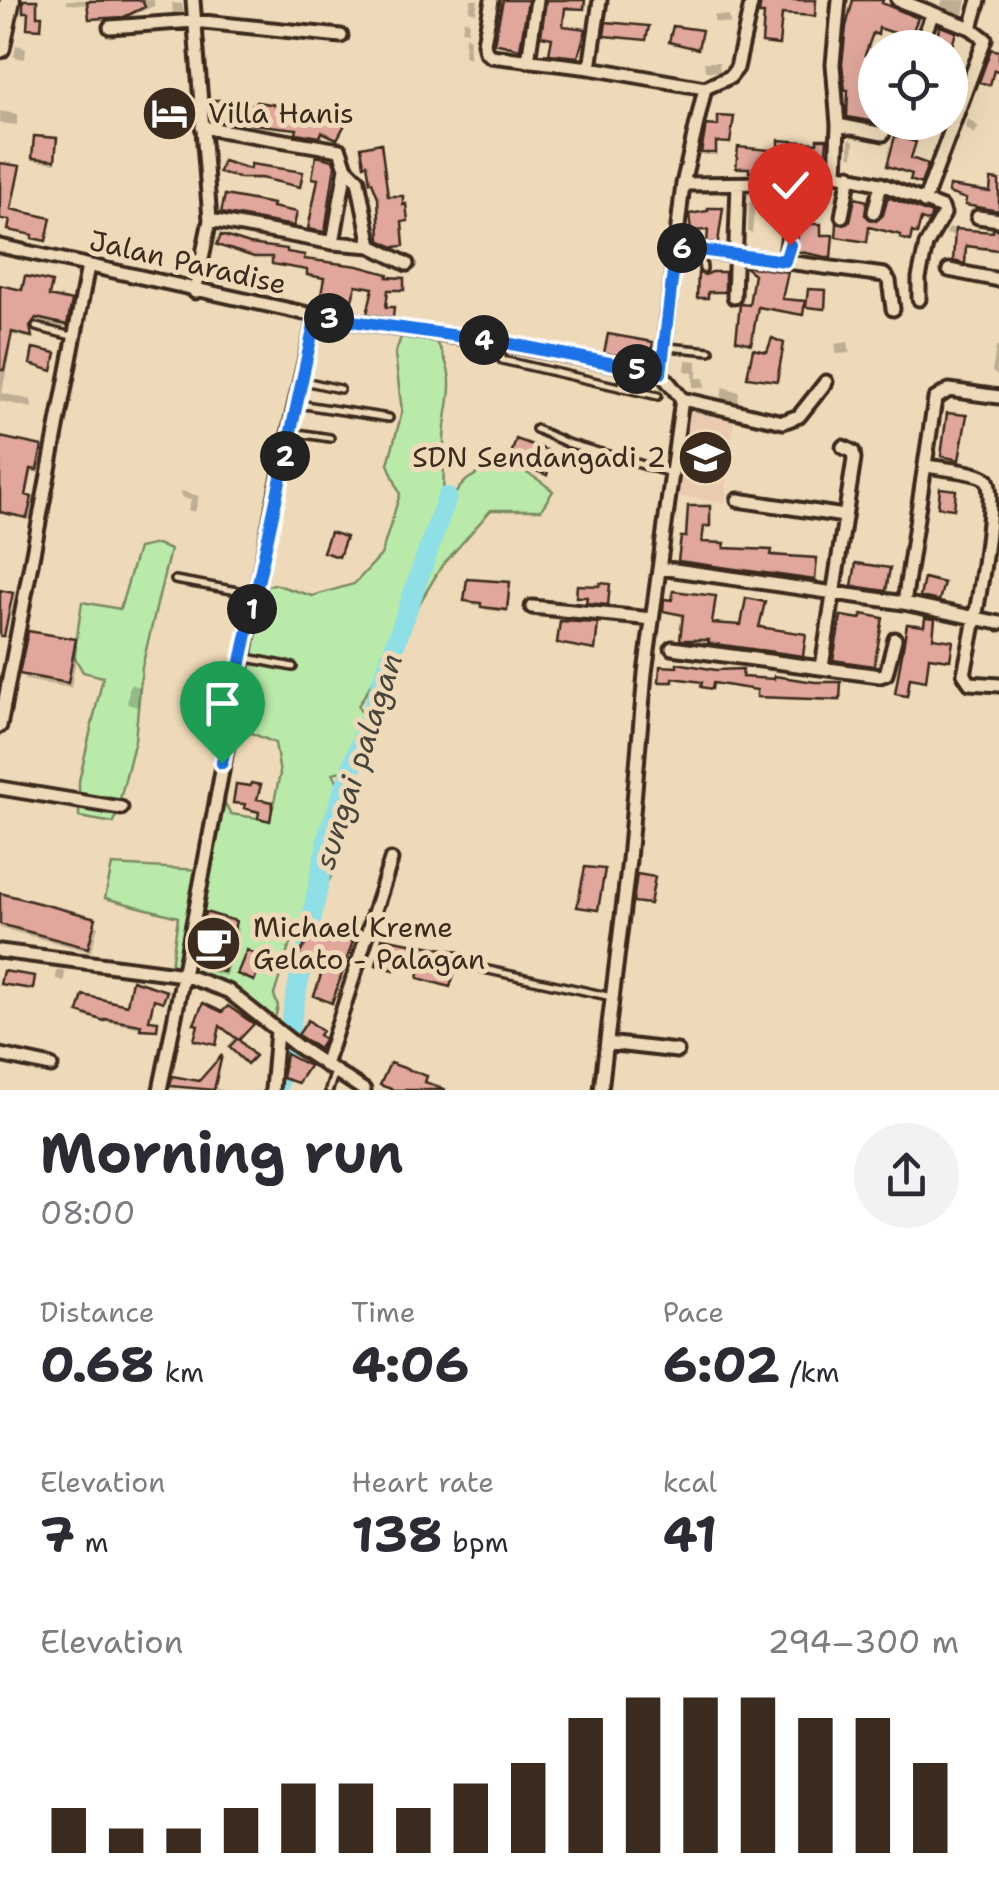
<!DOCTYPE html>
<meta charset="utf-8">
<style>
:root{--surface:#fff;--page:#f2f2f3;--text:#2b2b33;--muted:#7c7c81;--accent:#3b2a1e}
body{margin:0;font-family:"Shantell Sans",sans-serif;background:var(--page);color:var(--text);height:100vh;display:flex;flex-direction:column;font-size:38px;white-space:nowrap}
*{box-sizing:border-box;margin:0}
p{font-size:32px;color:var(--muted)}
.icon{flex:none;width:55px;height:55px;fill:none;stroke:currentColor;stroke-width:2;stroke-linecap:round;stroke-linejoin:round}
.map{position:relative;height:1090px;overflow:hidden}
.side{display:flex;flex-direction:column;background:var(--surface);flex:1}
.side>*{flex:none}
.controls{position:absolute;left:858px;top:30px;display:grid;gap:20px}
.controls a{display:grid;place-items:center;width:110px;height:110px;border-radius:50%;background:var(--surface);box-shadow:0 10px 40px #0002;font-size:50px}
.pin{position:absolute;display:grid;place-items:center;width:85px;height:85px;color:#fff;margin:-102px -42px;border-radius:50% 50% 50% 0;rotate:-45deg;box-shadow:0 0 10px #0007}
.pin .icon{rotate:45deg}
.km{position:absolute;width:50px;height:50px;margin:-25px;border-radius:50%;background:#222;color:#fff;font-size:28px;line-height:50px;text-align:center}
.round{display:grid;place-items:center;flex:none;width:105px;height:105px;border-radius:52px;background:var(--page)}
.headline{display:flex;align-items:center;justify-content:space-between;height:170px;padding:0 40px}
h1{font-size:55px;font-weight:700;line-height:75px}
.stats{display:grid;grid-template-columns:repeat(3,1fr);gap:15px;height:170px;padding:10px 40px}
.stats div{display:grid;align-content:center}
.stats b{font-size:50px;font-weight:700}
.stats small{font-size:28px;font-weight:400}
.stats p{font-size:28px}
.chart{height:280px;padding:20px 40px}
.chart p{display:flex;justify-content:space-between}
.chart svg{width:100%;height:180px;margin-top:10px;stroke:var(--accent);stroke-width:6}
.map>svg:first-child{display:block}
.built{fill:#eacbb0}
.green{fill:#baeaa9;stroke:#7a8a64;stroke-width:2.5}
.shadow{fill:#0003}
.lines{fill:none;stroke-linecap:round;stroke-linejoin:round}
.river{stroke:#8edfe6;stroke-width:20}
.building{fill:#e1a79c;stroke:#3b2a1e;stroke-width:2.5}
.service-casing{stroke:#3b2a1e;stroke-width:12}
.minor-casing{stroke:#3b2a1e;stroke-width:19}
.primary-casing{stroke:#3b2a1e;stroke-width:25}
.service{stroke:#eedab8;stroke-width:5}
.minor{stroke:#eedab8;stroke-width:11}
.primary{stroke:#eedab8;stroke-width:18}
.route-casing{stroke:#fff;stroke-width:20}
.route{stroke:#1a73e8;stroke-width:12}
.labels{text-anchor:middle;dominant-baseline:central;stroke-width:10;stroke-linejoin:round;paint-order:stroke}
.poi-label{font-size:28px;fill:#3b2a1e;stroke:#eedab8;text-anchor:start}
.street-label{font-size:28px;fill:#3b2a1e;stroke:#eedab8}
.water-label{font-size:30px;font-style:italic;fill:#47453c;stroke:#eedab8}
</style>
<div class="map">
<svg width="999" height="1090" viewBox="0 0 999 1090">
<rect width="100%" height="100%" fill="#eedab8"/>
<filter id="ink" filterUnits="userSpaceOnUse"><feTurbulence type="fractalNoise" baseFrequency=".01" numOctaves="2"/><feDisplacementMap in="SourceGraphic" scale="20" xChannelSelector="R" yChannelSelector="G"/><feConvolveMatrix kernelMatrix="1 2 1 2 8 2 1 2 1" color-interpolation-filters="sRGB"/></filter>
<g filter="url(#ink)">
<path class="built" d="M686,408L734,418L725,503L675,495Z"/>
<path class="green" d="M404,329L437,342C461,387 445,398 444,441C444,465 444,488 442,512C450,503 457,488 467,480C499,456 526,468 553,491L541,510H491L441,567L358,706L368,725L358,767L333,773L345,797L339,861L315,907L295,928L274,995L278,1006L274,1022L219,981L171,966L178,917L105,898L112,865L201,870L220,795L231,814L270,820L280,774L275,743L232,725L259,588L274,584L312,596L354,584L381,555L400,494L388,464L402,412L395,354Z
M157,544L170,550L142,667L135,740L114,823L79,817V781L103,677L83,672L74,656L82,602L120,609L138,548Z"/>
<path class="shadow" d="M66,0H154V6L126,18L92,20L90,5L67,4Z
M471,0H478L476,13L469,11Z
M549,0H584V10L565,9L563,29L586,33L579,58L552,53L555,39L544,35Z
M762,0H815L814,17L781,15L779,46L765,44L767,15L761,13Z
M851,0L882,1V6L915,19L908,38L880,29L878,36L873,34L865,57L875,60L876,123L849,117L847,89Z
M942,0H966L963,15L941,6Z
M172,3L182,4L184,14L173,15Z
M714,15L729,16L730,24L714,22Z
M464,20L469,21L468,31L462,30Z
M465,36L470,39L469,58L464,56Z
M16,45L26,48L25,59L14,57Z
M704,62H719L720,72L705,71Z
M217,102L346,121L347,123L338,140L322,132L321,138L300,135V130L255,125L254,122L231,114V119L217,118Z
M0,111L17,114V125L0,123Z
M968,119L979,127L974,134L965,127Z
M849,139L854,142L853,157L849,155Z
M55,141L56,163L37,161L34,158Z
M333,164V191L325,233L311,230L320,180L314,177Z
M222,172H252L302,176L300,188L264,180H242Z
M749,202L755,203L752,234L748,232Z
M866,203L865,217L872,224L930,216L932,218L930,222L922,219L918,234L913,233L911,241L903,236L869,228L867,242L839,238Z
M224,212L295,214L297,217L295,228Z
M949,228L999,236V252L966,247L965,264L957,263V236L946,234Z
M306,262L404,282V291H388L386,309L393,312V319L370,315L375,289L357,286L349,312L322,308L327,279L310,277V272L305,271Z
M786,274L782,302L804,305L803,316L758,308L751,344L740,342L752,308Z
M50,284V299L70,303L72,307L68,328L38,321L30,331L32,339L13,335L2,393L31,400L32,408L0,401V287L24,293Z
M848,342L850,353L837,354L835,344Z
M652,344L651,364L609,356L607,352Z
M996,347H999V377L992,372Z
M686,360L697,361V378H704L705,387H693V373L685,371Z
M723,387L739,392L738,403L721,399Z
M0,439L41,448L43,452L38,473L33,472L27,498L33,503L29,520L0,514Z
M181,491L199,496L195,512L188,510L191,500L181,497Z
M709,509L710,528H705L703,544L723,546L726,550L770,552L816,561V582L682,563L689,540Z
M888,570L887,594L857,589L855,586Z
M509,584L508,612L486,610L483,606L469,604L467,600Z
M714,599L712,625L743,628L763,604L759,629L805,636L803,657L712,645L711,641H684L686,616L666,610Z
M882,620L874,667L836,662L835,660Z
M74,641L78,647L71,688L25,680L22,674Z
M662,669L742,680L841,687L840,702L760,698V692L713,684L712,690L705,689L704,683L673,679V684L663,683Z
M130,684L140,687L137,707L127,704Z
M0,895L94,920L98,926L91,952L0,928Z
M234,923L238,929L226,976L201,970L197,965Z
M384,941L459,954L451,988L422,980L426,955H399L394,971L380,966Z
M352,943L333,1003L318,998L324,973L299,959L337,944Z
M56,970L65,971L64,981L56,979Z
M166,993L164,1003L154,999L149,1023L157,1025V1031L87,1018L81,1012L129,1008Z
M197,1024L252,1025L238,1043L254,1059L249,1064L233,1049L239,1039L221,1025L216,1046L198,1041Z
M221,1059L215,1088L223,1090L174,1088L173,1086L200,1084Z"/>
<g class="lines">
<path class="river" d="M277,1090L329,832L447,497"/>
</g>
<path class="building" d="M23,0H37V16H42L41,29L27,28L28,12H23Z
M142,0L145,7L124,17L89,19L87,1Z
M503,0H528L520,49L494,43Z
M546,0H585L584,9L565,8L563,26L586,29L578,57L549,54L552,38L541,36Z
M761,0H816L815,16L782,14L779,45L762,43L764,14H759Z
M853,0H883L882,3L918,18L910,38L879,28L878,35L873,33L865,55L875,57V122L847,117L848,90H845L842,64L846,27Z
M606,22L649,26L646,40L604,36Z
M673,26L702,30L698,49L669,42Z
M940,26L956,32L951,49L933,48Z
M991,49L999,51V71L994,70L990,85L979,82Z
M214,100H238L255,106L256,102L271,104L283,107V110L333,118L336,112L348,119L337,139L322,132L320,137L296,133L297,129L251,124L252,120L231,114V118L213,116Z
M718,116L734,117L730,143L716,142V153H701L706,125L718,126Z
M34,136L57,138L55,160L32,158Z
M895,136L916,142L911,158L928,164L921,184L910,180L912,174L887,166Z
M817,139H827L825,166L776,173L749,172V168H736L738,147L779,151V140L817,143Z
M381,143L388,196H403V205L406,204L408,221L402,222L404,246L394,247L380,240L378,197L372,182H370L367,164L364,165L361,147Z
M316,156L333,160L335,165L325,232L308,229L318,179L312,178Z
M223,161L250,169L251,164L303,172L300,187L261,178H239L219,172Z
M0,163L20,166L11,209L51,218L46,241L32,238L33,235L8,230L10,220L0,219Z
M991,179L999,180V211L965,205L966,199L948,193L949,186L990,192Z
M822,186L820,206L797,207L794,191Z
M225,195L273,204L272,207L297,212L294,226L221,213Z
M888,197L932,214L929,222L921,219L917,234L912,232L910,241L900,238L901,235L869,227L867,242L836,237L837,224L850,221L855,198L867,201L865,215L876,221L883,215Z
M708,208H723L718,243L707,242L708,230L691,231L689,214L708,211Z
M807,224H821V235H833L831,258L796,251L799,227H807Z
M955,229L993,232V229H999V250L966,246L965,264L953,261Z
M221,235L250,244L287,249V252L305,255L304,259L358,266L388,274L387,277L404,278V290H388L386,307H394L393,318L367,314L373,288L356,285L349,311L319,307L324,278L307,275V270L272,264V257H254L217,245Z
M744,266L788,272L782,299L805,301L803,315L758,307L751,344L736,340L740,304L749,305L754,274Z
M712,272H725V292H708V298H697L698,273L705,275Z
M25,276L52,282L49,296L72,301L67,325L36,318L30,326L32,337L12,332L4,370H0V285L22,290Z
M808,289L826,290L825,309L806,307Z
M608,334L653,342L650,361L604,353Z
M772,338L784,343L777,381L747,377L753,349L767,352Z
M33,348L56,353L52,371L30,364Z
M947,413L967,415L959,460L941,456Z
M0,437L42,446L37,470L31,469L26,495L32,497L27,518L0,512Z
M516,439L552,452L547,475L509,461Z
M940,488L956,490L954,509L938,507Z
M688,506H710V526H704L702,542L725,543L724,548L772,550L771,555L817,558L815,580L678,561L681,537H686Z
M330,532L346,537L339,557L323,552Z
M856,563L890,568L886,591L852,586Z
M924,578L944,583L939,601L920,597Z
M467,579L510,582L507,610L481,607V603L464,601Z
M600,583L610,584L608,605L586,603L587,597H576L577,585L599,586Z
M0,590L13,593L4,636H0Z
M673,591L716,596L712,623L741,625L746,598L765,602L759,627L806,634L803,656L708,643L709,640H680L683,615L663,611L664,599L672,600Z
M862,614L883,618L874,666L833,660L841,616L861,619Z
M925,618L935,619L933,638L953,641L950,660L929,657L926,681L910,678L907,696L895,694L907,624L924,626Z
M560,621L598,623L595,650L557,643Z
M28,631L76,639L68,683L19,674Z
M677,663L716,670L743,669L742,677L774,679V676L815,682H841L840,700L757,697V690L713,683L712,689L701,687L702,682L673,678V682H659L660,666L677,667Z
M251,783L261,785L257,799L273,802L270,821L258,818L259,812L244,808L245,804L233,803L236,784L250,786Z
M585,867L605,869L598,910L577,907Z
M637,874L655,877L650,904L633,902Z
M0,893L96,918L88,948L0,924Z
M205,912L236,921L224,972L195,965Z
M313,934L335,941L336,936L353,941L332,1003L314,996L322,972L296,959Z
M382,938L461,952L450,987L418,978L424,954L407,952L406,956L399,954L394,970L376,965Z
M247,950L263,959L254,981L237,974Z
M3,971L35,976L33,989L0,984Z
M132,980L167,991L163,1002L154,999L149,1020L158,1021L157,1030L140,1029L141,1025L105,1019L104,1021L78,1012L83,995L127,1005Z
M203,1003L222,1012L228,1006L254,1024L239,1040L255,1056L247,1064L229,1047L237,1039L220,1026L216,1045L194,1040L198,1025L194,1024Z
M308,1020L322,1031L319,1035L324,1039L319,1049L298,1035Z
M286,1054L309,1066L298,1083L282,1078Z
M222,1055L214,1090L170,1086L172,1076L199,1081Z
M390,1063L427,1076L425,1082L446,1090H394L380,1085Z"/>
<g class="lines">
<defs>
<path id="service" d="M675,255L702,260L703,269
M36,327L72,336
M501,345L502,360L658,396
M667,347L710,351
M304,381L340,389
M621,388L627,368
M298,404L389,418
M536,429L567,443L671,473
M291,432L330,438
M175,580L255,594
M247,658L293,667
M484,969L612,997
M329,1090L334,1074"/>
<path id="minor" d="M193,0L210,220L195,292
M492,0L484,43L486,52L491,56L590,68L705,88
M898,0L971,28L985,39L924,202
M110,27L194,21L341,36
M971,28L979,0
M919,48L933,13
M528,61L537,0
M590,68L600,0
M838,125L883,134
M202,127L340,150L346,168L333,243
M346,168L358,180L371,246
M836,174L838,125L833,64L839,0
M784,183L790,228L785,261
M683,184L784,183L836,174L881,184L942,208L944,214L926,245L919,278V299
M874,212L881,184
M842,216L850,175
M978,217L999,220
M210,220L333,243L371,246L407,264
M0,246L322,317L501,343L661,373
M676,247L884,275L889,281L893,309
M949,270L999,280
M734,297L738,184
M661,373L683,184L705,88L730,77L737,68L752,0
M682,399L783,422L799,416L826,382
M926,466C939,468 980,472 987,480C999,502 971,641 964,674L970,683L999,685
M738,500L844,516
M661,568L904,603L935,399L949,390L999,397
M904,603L999,623
M532,607L652,619
M672,648L880,676L886,674L895,639
M822,667L854,459L853,452L843,447
M0,726L88,266
M0,788L121,808
M0,951L184,975L228,991L297,1046L364,1090
M607,1043L677,1051
M0,1055L51,1066
M325,1065L391,860
M160,1090C214,832 254,572 316,316
M272,1090L277,1031
M601,1090L629,860L645,673L682,399L661,373"/>
<path id="primary" d="M0,48L10,0"/>
</defs>
<use href="#service" class="service-casing"/>
<use href="#minor" class="minor-casing"/>
<use href="#primary" class="primary-casing"/>
<use href="#service" class="service"/>
<use href="#minor" class="minor"/>
<use href="#primary" class="primary"/>
</g>
</g>
<g class="lines" filter="url(#ink)">
<defs>
<path id="route" d="M222,763L242,657L316,316L501,342L661,373L676,247L785,261L790,245"/>
</defs>
<use href="#route" class="route-casing"/>
<use href="#route" class="route"/>
</g>
<defs>
<symbol id="hotel-disc" viewBox="-11 -11 22 22"><circle r="9.5" fill="#3b2a1e" stroke="#eedab8"/><path d="M-6-4.5h1.5V1H6V5H4.5V3h-9V5H-6ZM-4 0a1.8 1.8 0 1 1 3.6 0ZM.5 0V-2.5h3Q6-2.5 6 0Z" fill="#fff"/></symbol>
<symbol id="school-disc" viewBox="-11 -11 22 22"><circle r="9.5" fill="#3b2a1e" stroke="#eedab8"/><path d="M0-5L7-2L0 1L-7-2ZM-4 1L0 2.5L4 1V4Q0 6-4 4Z" fill="#fff"/></symbol>
<symbol id="cafe-disc" viewBox="-11 -11 22 22"><circle r="9.5" fill="#3b2a1e" stroke="#eedab8"/><path d="M-5.5-4.5H6V0H3Q3 3.5 0 3.5H-2.5Q-5.5 3.5-5.5 0ZM3-3.2v2h1.7v-2ZM-6 4.5H4V6H-6Z" fill="#fff"/></symbol>
</defs>
<g fill-rule="evenodd">
<use href="#hotel-disc" x="138" y="82" width="63" height="63"/>
<use href="#school-disc" x="674" y="426" width="63" height="63"/>
<use href="#cafe-disc" x="182" y="912" width="63" height="63"/>
</g>
<g class="labels">
<g class="poi-label">
<text x="208" y="113">Villa Hanis</text>
<text x="666" y="457" text-anchor="end">SDN Sendangadi 2</text>
<text x="253" y="927">Michael Kreme<tspan x="253" dy="32">Gelato - Palagan</tspan></text>
</g>
<g class="street-label">
<text transform="translate(188 262) rotate(13)">Jalan Paradise</text>
</g>
<g class="water-label">
<text transform="translate(358 761) rotate(-72)">sungai palagan</text>
</g>
</g>
</svg>
<div class="controls">
<a><svg class="icon" aria-label="locate" viewBox="0 0 24 24"><circle cx="12" cy="12" r="6"/><path d="M12 2v4M12 18v4M2 12h4M18 12h4"/></svg></a>
</div>
<div class="pin" style="left:222px;top:763px;background:#1e9e55"><svg class="icon" aria-label="arrive" viewBox="0 0 24 24"><path d="M6 21V4h12l-3 4 3 4H6"/></svg></div>
<div class="pin" style="left:790px;top:245px;background:#d93025"><svg class="icon" aria-label="check" viewBox="0 0 24 24"><path d="M5 12l5 5 9-10"/></svg></div>
<b class="km" style="left:252px;top:609px">1</b>
<b class="km" style="left:285px;top:456px">2</b>
<b class="km" style="left:329px;top:318px">3</b>
<b class="km" style="left:484px;top:340px">4</b>
<b class="km" style="left:637px;top:369px">5</b>
<b class="km" style="left:682px;top:248px">6</b>
</div>
<section class="side">
<div class="headline"><div><h1>Morning run</h1><p>08:00</p></div><a class="round"><svg class="icon" aria-label="share" viewBox="0 0 24 24"><path d="M12 15V3M7 8l5-5 5 5M5 13v7h14v-7"/></svg></a></div>
<div class="stats">
<div><p>Distance</p><b>0.68<small> km</small></b></div>
<div><p>Time</p><b>4:06</b></div>
<div><p>Pace</p><b>6:02<small> /km</small></b></div>
</div>
<div class="stats">
<div><p>Elevation</p><b>7<small> m</small></b></div>
<div><p>Heart rate</p><b>138<small> bpm</small></b></div>
<div><p>kcal</p><b>41</b></div>
</div>
<div class="chart"><p><span>Elevation</span>294–300 m</p>
<svg viewBox="0 0 160 44" preserveAspectRatio="none"><path d="M5 44V33M15 44V38M25 44V38M35 44V33M45 44V27M55 44V27M65 44V33M75 44V27M85 44V22M95 44V11M105 44V6M115 44V6M125 44V6M135 44V11M145 44V11M155 44V22"/></svg>
</div>
</section>
